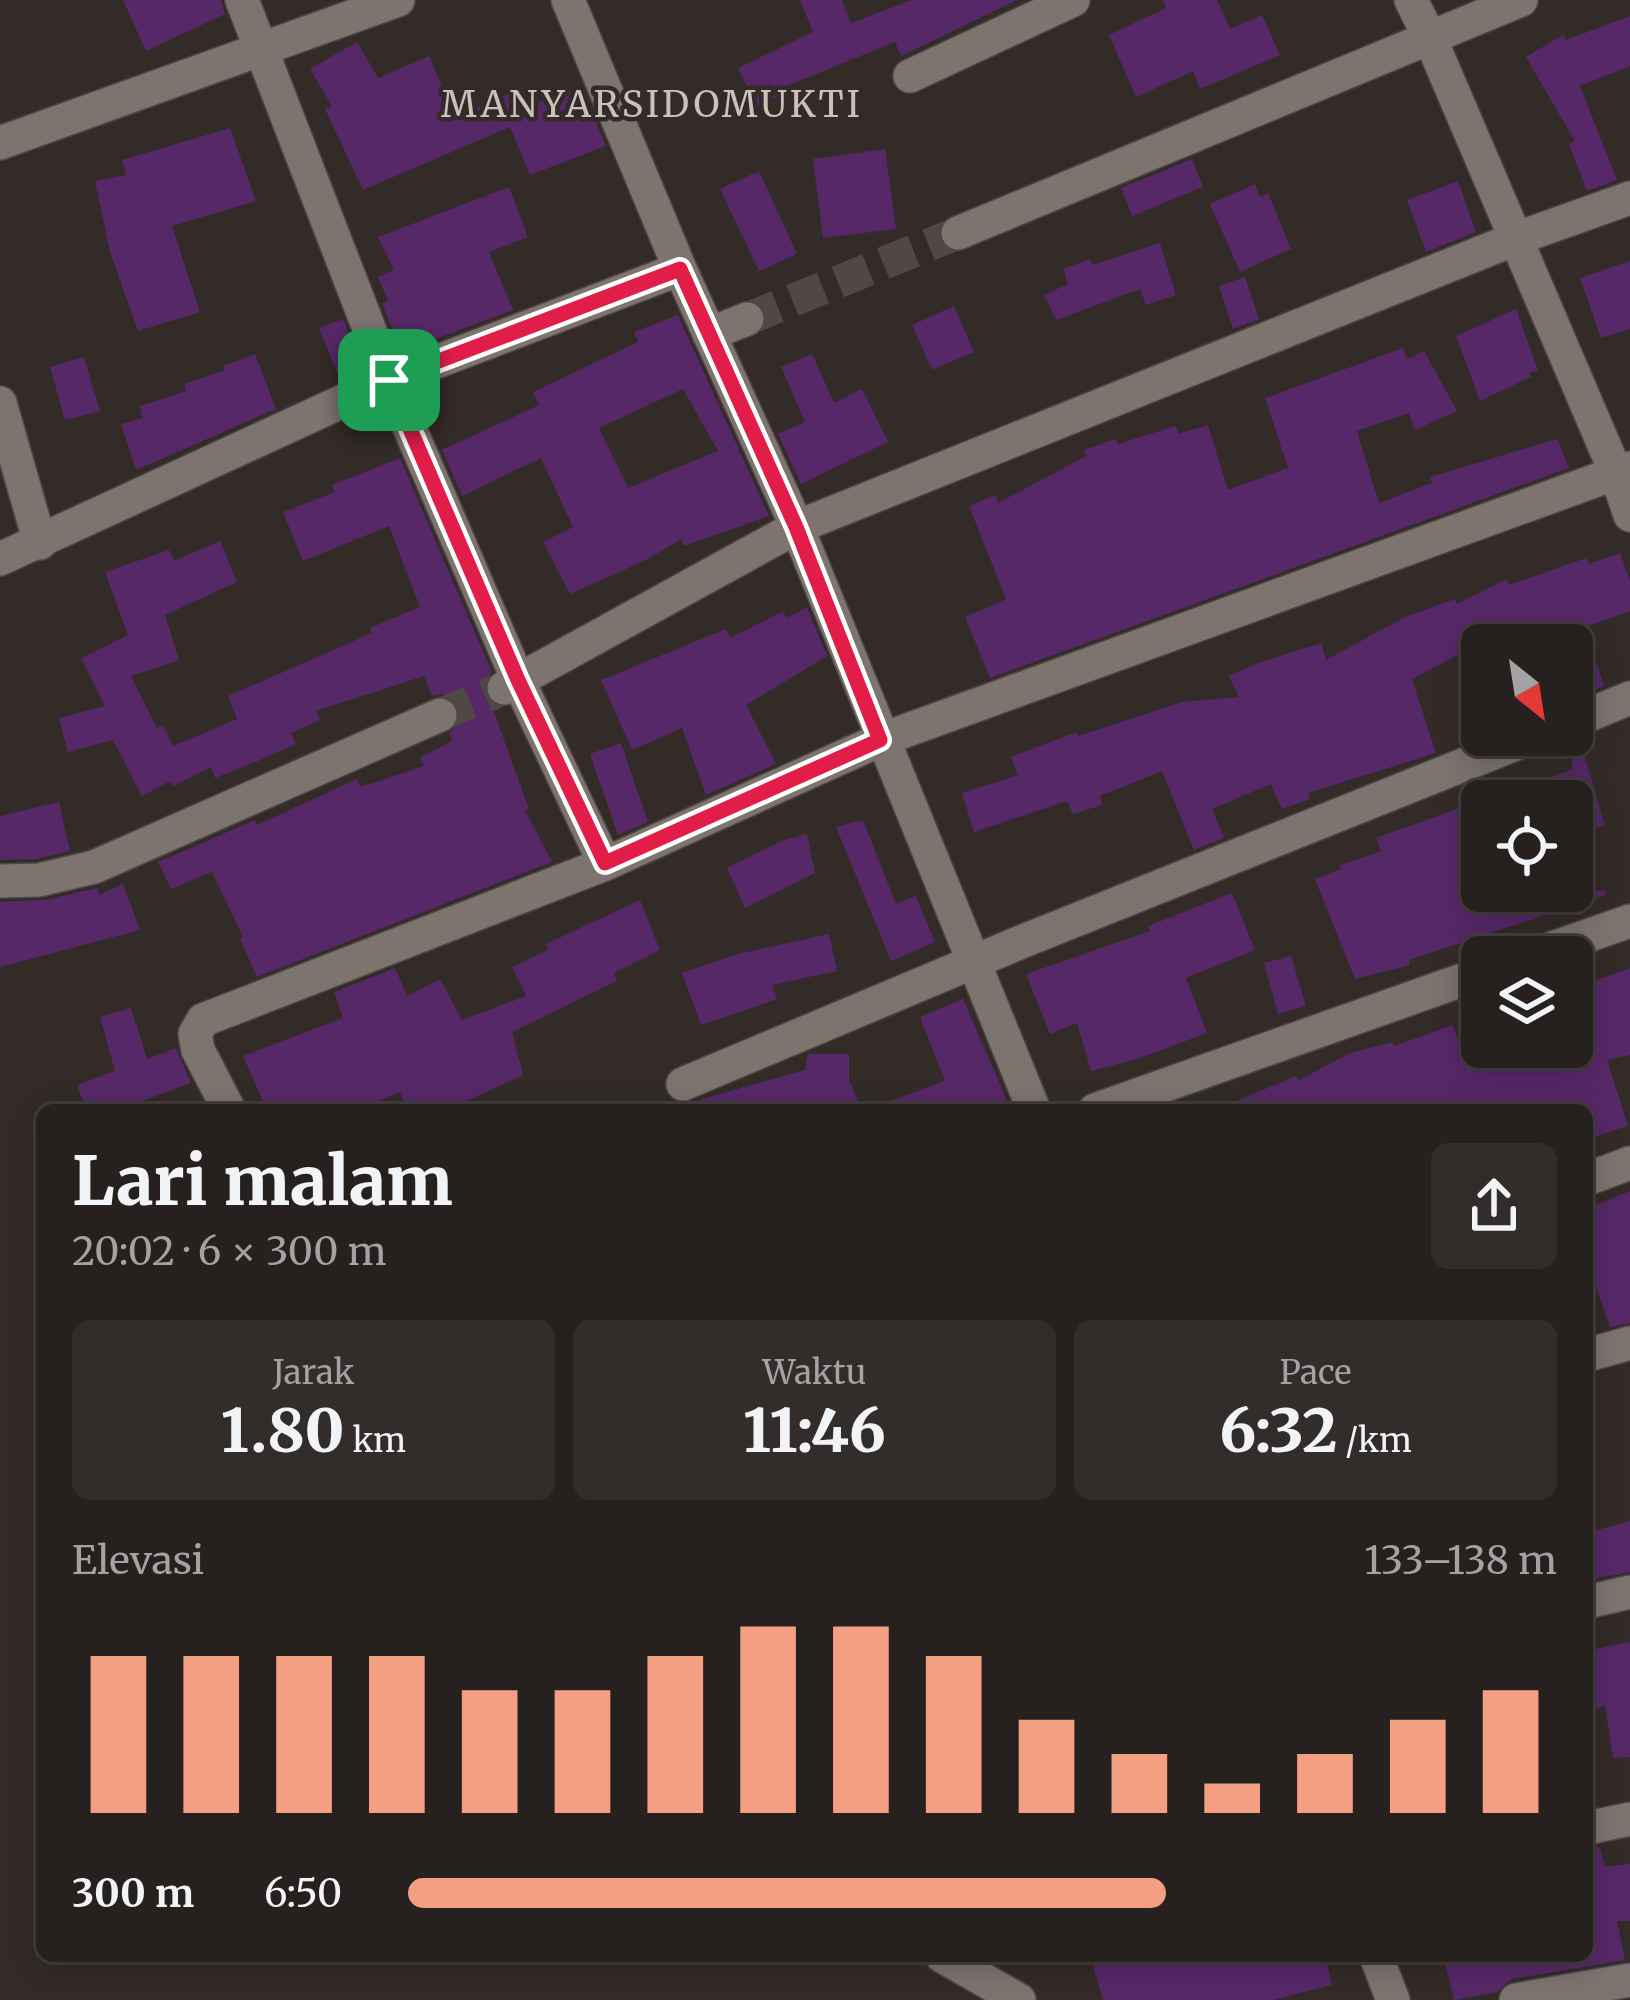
<!DOCTYPE html>
<html lang="id">
<meta charset="utf-8">
<style>
:root{--surface:#26201e;--page:#322d2b;--text:#f1f3f6;--muted:#a4a3a4;--line:#423e3c;--accent:#f2a081}
body{margin:0;font-family:Merriweather,serif;background:var(--page);color:var(--text);height:100vh;display:flex;flex-direction:column;font-size:45px;white-space:nowrap}
*{box-sizing:border-box;margin:0}
p{font-size:39px;color:var(--muted)}
.icon{flex:none;width:66px;height:66px;fill:none;stroke:currentColor;stroke-width:2;stroke-linecap:round;stroke-linejoin:round}
.map{position:relative;flex:1;overflow:hidden}
.details{position:absolute;left:36px;top:1104px;width:1557px;height:858px;display:flex;flex-direction:column;background:var(--surface);border-radius:18px;box-shadow:0 6px 30px #0003,0 0 0 3px var(--line)}
.details>*{flex:none}
.needle{width:78px;rotate:150deg}
.tools{position:absolute;left:1461px;top:624px;display:grid;gap:24px}
.tools a{display:grid;place-items:center;width:132px;height:132px;border-radius:18px;background:var(--surface);box-shadow:0 6px 30px #0003,0 0 0 3px var(--line);font-size:60px}
.pin{position:absolute;display:grid;place-items:center;width:102px;height:102px;color:#fff;margin:-51px;border-radius:24px;box-shadow:0 6px 18px #0006}
.round{display:grid;place-items:center;flex:none;width:126px;height:126px;border-radius:18px;background:var(--page)}
.head{display:flex;align-items:center;justify-content:space-between;height:204px;padding:0 36px}
h1{font-size:66px;font-weight:800;line-height:90px}
.metrics{display:grid;grid-template-columns:repeat(3,1fr);gap:18px;height:204px;padding:12px 36px}
.metrics div{display:grid;align-content:center;border-radius:18px;background:var(--page);text-align:center}
.metrics b{font-size:60px;font-weight:800}
.metrics small{font-size:33px;font-weight:400}
.metrics p{font-size:33px}
.chart{height:336px;padding:24px 36px}
.chart p{display:flex;justify-content:space-between}
.chart svg{width:100%;height:216px;margin-top:12px;stroke:var(--accent);stroke-width:6}
ul{padding:0 36px;list-style:none;font-size:39px}
li{display:grid;grid-template-columns:192px 144px 1fr;align-items:center;height:90px}
li i{height:30px;border-radius:15px;background:var(--accent)}
.map>svg:first-child{display:block}
.building{fill:#572868;fill-rule:evenodd}
.lines{fill:none;stroke-linecap:round;stroke-linejoin:round}
.street-tunnel{stroke:#504845;stroke-width:33;stroke-dasharray:33 16;stroke-linecap:butt}
.street-casing{stroke:#4e4745;stroke-width:36}
.street{stroke:#7d736f;stroke-width:33}
.route-casing{stroke:#fff;stroke-width:24}
.route{stroke:#e11d48;stroke-width:15}
.labels{text-anchor:middle;dominant-baseline:central;stroke-width:9;stroke-linejoin:round;paint-order:stroke}
.quarter-label{font-size:36px;letter-spacing:3px;fill:#cbc0bc;stroke:#332b28}
</style>
<div class="map">
<svg width="1630" height="2000" viewBox="0 0 1630 2000">
<rect width="100%" height="100%" fill="#332b28"/>
<path class="building" d="M123,0H221L225,14L146,51Z
M800,0H842L851,23L912,0H1017L901,56L895,42L784,87L787,92L757,107L738,68L813,32Z
M1163,0H1217L1230,29L1262,15L1280,55L1200,89L1193,71L1136,97L1109,35L1166,8Z
M1630,16V66L1580,86L1617,180L1587,191L1569,144L1575,141L1526,57L1563,35L1566,40Z
M357,42L378,78L429,56L455,117L522,88L529,106L581,87L606,146L530,175L510,127L363,190L325,109L332,106L310,69Z
M230,128L256,201L172,226L200,312L138,331L110,252L95,181L126,175L122,160Z
M885,149L896,229L823,238L813,159Z
M1192,159L1203,187L1132,216L1121,188Z
M759,171L797,254L759,271L720,189Z
M1458,181L1476,232L1426,252L1407,200Z
M1255,184L1260,197L1268,193L1291,249L1240,272L1210,204Z
M509,187L528,237L489,252L513,310L401,352L382,303L388,301L378,277L394,270L378,237Z
M1160,243L1176,295L1146,305L1140,289L1056,320L1044,295L1068,284L1063,269L1090,259L1093,265Z
M1630,261V329L1601,338L1580,278Z
M1245,277L1259,319L1233,329L1219,286Z
M954,306L974,352L932,370L912,325Z
M1516,309L1538,370L1529,373L1531,377L1480,401L1456,336Z
M678,315L769,516L684,546L681,539L648,559L570,594L543,542L573,527L541,458L462,496L442,450L539,405L533,392L638,342L634,332ZM683,389L718,451L628,488L599,428Z
M343,319L362,368L339,377L319,328Z
M1403,348L1407,359L1424,351L1457,411L1415,430L1409,413L1357,431L1379,503L1432,483L1430,477L1557,439L1569,468L990,678L965,617L1006,599L969,506L995,495L998,503L1086,456L1084,450L1116,439L1118,444L1176,426L1178,434L1208,425L1228,490L1288,468L1265,398Z
M255,354L276,409L136,470L121,424L142,418L140,406L186,391L184,384L225,370L223,366Z
M812,354L834,403L862,389L888,442L801,484L778,434L805,422L781,367Z
M84,357L100,411L65,420L50,367Z
M400,458L492,672L483,686L485,697L501,709L494,712L529,809L525,810L552,862L257,977L240,939L243,937L212,872L171,889L158,862L255,820L257,825L357,779L361,787L424,766L420,758L452,741L449,734L461,718L459,706L443,694L432,696L424,676L316,711L320,720L291,733L296,744L260,760L215,778L211,767L173,786L170,781L142,796L113,740L68,752L59,718L105,706L81,658L128,635L105,572L169,550L174,561L220,541L237,582L165,615L179,660L131,676L157,728L163,725L173,746L237,719L228,696L372,633L370,628L420,607L389,526L303,561L283,512L335,492L332,485Z
M1620,553L1630,581V611L1585,627L1604,686L1572,699V645H1477L1412,679L1436,753L1308,793L1310,799L1282,809L1271,784L1212,809L1224,838L1194,850L1162,771L1100,796L1102,805L1073,814L1067,801L974,832L962,793L1018,775L1011,757L1076,732L1078,736L1182,702L1239,697L1229,676L1258,663L1321,643L1326,660L1405,617L1455,599L1457,604L1506,579L1509,585L1586,558L1589,564Z
M807,607L827,656L746,705L776,764L706,795L682,728L632,750L601,680L726,629L730,638L783,611L786,618Z
M1580,741L1605,825L1572,835V801H1497L1496,794L1572,770V743Z
M621,743L648,822L618,835L590,754Z
M1482,800V891H1605L1606,895L1409,960L1410,965L1355,979L1315,879L1341,869L1340,865L1381,851L1376,838Z
M59,802L70,851L36,859L0,860V816Z
M863,820L896,904L916,896L935,942L891,961L836,827Z
M807,834L815,873L745,908L727,868L784,840Z
M123,884L140,930L0,967V902L44,900L97,888L99,895Z
M1232,893L1255,950L1186,978L1207,1033L1137,1059L1091,1071L1077,1023L1050,1034L1026,974L1150,931L1148,926Z
M640,900L660,950L614,973L617,981L512,1032L523,1075L447,1110H406L400,1092L358,1110H267L243,1056L343,1018L334,992L395,968L407,996L440,979L462,1020L526,996L512,967L548,950L546,944Z
M829,934L837,971L772,985L777,999L701,1025L682,973L738,954Z
M1291,956L1306,1006L1278,1014L1264,963Z
M1630,968V1055L1607,1060L1628,1126L1587,1139V1110H1215L1296,1076L1298,1081L1350,1053L1393,1042L1394,1046L1453,1025L1461,1047H1572V989Z
M963,999L1007,1100L983,1110H875L874,1107L945,1081L920,1017Z
M131,1008L147,1059L176,1048L191,1083L118,1110H86L77,1085L115,1071L100,1017Z
M808,1054H849V1080L862,1110H695L694,1102L698,1100L805,1070Z
M1630,1191V1323L1610,1327L1587,1262V1209Z
M1630,1521V1572L1587,1580V1533Z
M1630,1642V1757L1613,1758L1605,1706L1587,1710V1651Z
M1600,1847L1605,1867L1630,1864V1921H1617L1625,1960L1512,1979L1497,1992L1454,2000L1443,1956H1587V1848Z
M1090,1956H1325L1332,1985L1273,2000H1103Z"/>
<g class="lines">
<path class="street-tunnel" d="M747,319L958,233
M440,715L504,688"/>
<defs>
<path id="street" d="M242,0L389,380L518,680L605,864
M568,0L680,269L797,527L1034,1110
M1411,0L1430,38L1616,473L1630,515
M910,76L1073,0
M0,143L398,0
M958,233L1521,0
M709,334L747,319
M0,403L40,543
M0,559L389,380L680,269
M504,688L797,527L1515,239L1630,198
M1572,722L1630,698
M0,881L39,880L94,867L440,715
M1527,957L1630,921
M683,1084L1021,942L1538,735
M229,1110L198,1050L195,1034L203,1020L605,864L880,740L1630,468
M1095,1110L1482,973
M1587,1179L1630,1163
M1587,1355L1630,1343
M1587,1602L1630,1592
M1587,1828L1630,1819
M942,1956L1019,2000
M1376,1956L1393,2000
M1516,2000L1630,1980"/>
</defs>
<use href="#street" class="street-casing"/>
<use href="#street" class="street"/>
</g>
<g class="lines">
<defs>
<path id="route" d="M680,269L796,527L880,740L605,863L518,680L389,380Z"/>
</defs>
<use href="#route" class="route-casing"/>
<use href="#route" class="route"/>
</g>
<g class="labels">
<g class="quarter-label">
<text x="652" y="104">MANYARSIDOMUKTI</text>
</g>
</g>
</svg>
<div class="tools">
<a><svg class="needle" viewBox="-14 -14 28 28"><path d="M0-13l5 13h-10z" fill="#e53935"/><path d="M0 13l5-13h-10z" fill="#a4a3a4"/></svg></a>
<a><svg class="icon" aria-label="locate" viewBox="0 0 24 24"><circle cx="12" cy="12" r="6"/><path d="M12 2v4M12 18v4M2 12h4M18 12h4"/></svg></a>
<a><svg class="icon" aria-label="layers" viewBox="0 0 24 24"><path d="M12 4l9 5-9 5-9-5zM3 14l9 5 9-5"/></svg></a>
</div>
<div class="pin" style="left:389px;top:380px;background:#1e9e55"><svg class="icon" aria-label="arrive" viewBox="0 0 24 24"><path d="M6 21V4h12l-3 4 3 4H6"/></svg></div>
<section class="details">
<div class="head"><div><h1>Lari malam</h1><p>20:02 · 6 × 300 m</p></div><a class="round"><svg class="icon" aria-label="share" viewBox="0 0 24 24"><path d="M12 15V3M7 8l5-5 5 5M5 13v7h14v-7"/></svg></a></div>
<div class="metrics">
<div><p>Jarak</p><b>1.80<small> km</small></b></div>
<div><p>Waktu</p><b>11:46</b></div>
<div><p>Pace</p><b>6:32<small> /km</small></b></div>
</div>
<div class="chart"><p><span>Elevasi</span>133–138 m</p>
<svg viewBox="0 0 160 44" preserveAspectRatio="none"><path d="M5 44V12M15 44V12M25 44V12M35 44V12M45 44V19M55 44V19M65 44V12M75 44V6M85 44V6M95 44V12M105 44V25M115 44V32M125 44V38M135 44V32M145 44V25M155 44V19"/></svg>
</div>
<ul>
<li><b>300 m</b>6:50<i style="width:66%"></i></li>
</ul>
</section>
</div>
